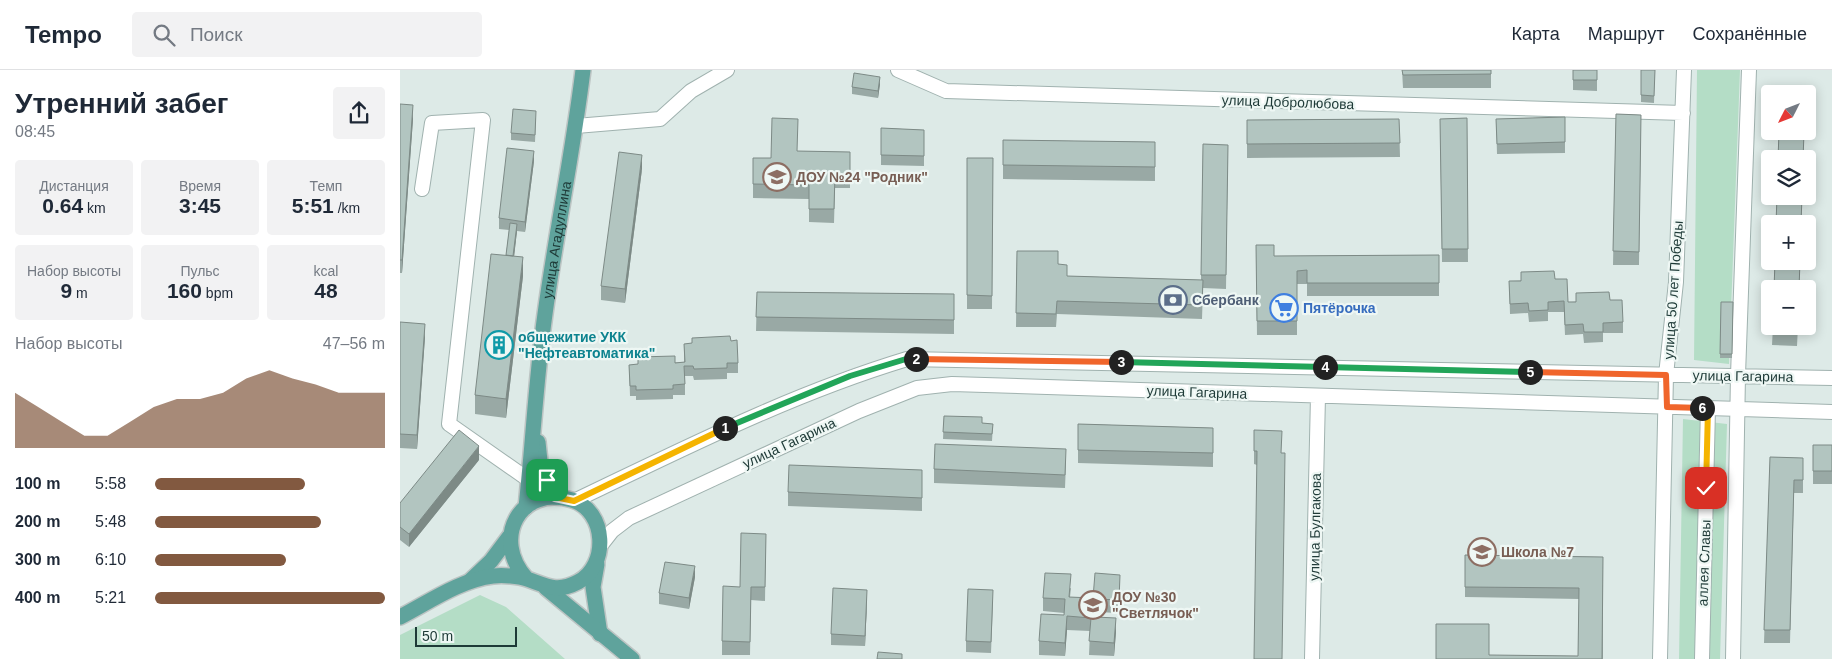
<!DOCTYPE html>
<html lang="ru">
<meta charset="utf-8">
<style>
:root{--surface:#fff;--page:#f2f2f3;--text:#1f2937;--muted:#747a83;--line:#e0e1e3;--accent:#825940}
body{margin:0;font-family:Arial,sans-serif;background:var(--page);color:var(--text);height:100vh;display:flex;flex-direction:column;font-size:19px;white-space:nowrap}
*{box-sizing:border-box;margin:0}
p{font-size:16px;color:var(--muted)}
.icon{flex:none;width:28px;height:28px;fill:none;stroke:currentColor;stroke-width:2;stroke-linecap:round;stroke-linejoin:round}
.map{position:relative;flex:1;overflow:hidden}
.details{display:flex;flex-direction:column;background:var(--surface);width:400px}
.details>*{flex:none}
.needle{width:32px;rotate:228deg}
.fabs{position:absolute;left:1361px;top:15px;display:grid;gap:10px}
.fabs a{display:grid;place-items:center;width:55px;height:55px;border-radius:5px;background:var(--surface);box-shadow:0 2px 12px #0003;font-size:25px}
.scale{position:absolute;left:15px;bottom:12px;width:102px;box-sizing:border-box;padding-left:5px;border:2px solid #1e3a37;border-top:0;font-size:14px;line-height:18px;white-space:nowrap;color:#1e3a37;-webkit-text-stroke:4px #eef7f4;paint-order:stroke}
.pin{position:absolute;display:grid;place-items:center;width:42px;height:42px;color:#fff;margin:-21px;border-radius:10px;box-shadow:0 2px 8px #0006}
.km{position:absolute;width:25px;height:25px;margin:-12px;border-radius:50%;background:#222;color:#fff;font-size:14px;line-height:25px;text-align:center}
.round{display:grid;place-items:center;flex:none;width:52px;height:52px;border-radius:5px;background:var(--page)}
.summary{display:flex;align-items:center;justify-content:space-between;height:85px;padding:0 15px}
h1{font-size:28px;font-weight:700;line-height:38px}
.figures{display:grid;grid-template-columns:repeat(3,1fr);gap:8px;height:85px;padding:5px 15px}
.figures div{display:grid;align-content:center;border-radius:5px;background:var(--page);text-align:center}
.figures b{font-size:21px;font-weight:700}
.figures small{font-size:14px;font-weight:400}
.figures p{font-size:14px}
.chart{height:140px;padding:10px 15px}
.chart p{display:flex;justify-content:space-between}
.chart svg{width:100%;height:90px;margin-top:5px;fill:var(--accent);opacity:.7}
ul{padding:0 15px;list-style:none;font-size:16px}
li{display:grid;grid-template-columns:80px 60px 1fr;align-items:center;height:38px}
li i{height:12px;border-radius:6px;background:var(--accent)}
header{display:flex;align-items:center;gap:30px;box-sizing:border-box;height:70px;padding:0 25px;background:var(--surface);border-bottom:1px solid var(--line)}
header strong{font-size:24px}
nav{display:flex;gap:28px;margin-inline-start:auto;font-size:18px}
.search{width:350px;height:45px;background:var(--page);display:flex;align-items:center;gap:12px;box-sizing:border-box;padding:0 18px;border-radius:5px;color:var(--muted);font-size:19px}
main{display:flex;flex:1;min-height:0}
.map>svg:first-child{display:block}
.green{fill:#b4ddc6}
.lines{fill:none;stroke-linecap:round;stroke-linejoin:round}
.minor-casing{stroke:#a0b2af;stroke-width:16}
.major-casing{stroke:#bcc4c3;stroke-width:18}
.minor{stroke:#fff;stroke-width:14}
.major{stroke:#5fa39c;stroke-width:15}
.wall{fill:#99a9a5}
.shaded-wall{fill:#7d8a86}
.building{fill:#b2c5c0;stroke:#7d8a86}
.split-1-casing{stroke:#fff;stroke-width:10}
.split-2-casing{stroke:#fff;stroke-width:10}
.split-3-casing{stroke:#fff;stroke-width:10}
.split-4-casing{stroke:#fff;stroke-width:10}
.split-5-casing{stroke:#fff;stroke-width:10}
.split-6-casing{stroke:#fff;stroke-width:10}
.split-7-casing{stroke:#fff;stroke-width:10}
.split-1{stroke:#f5b400;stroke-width:6}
.split-2{stroke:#22a559;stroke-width:6}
.split-3{stroke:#f0652b;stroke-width:6}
.split-4{stroke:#22a559;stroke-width:6}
.split-5{stroke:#22a559;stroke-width:6}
.split-6{stroke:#f0652b;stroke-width:6}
.split-7{stroke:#f5b400;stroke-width:6}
.labels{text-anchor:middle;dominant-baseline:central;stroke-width:4.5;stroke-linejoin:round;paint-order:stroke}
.street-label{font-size:14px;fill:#1e3a37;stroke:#eef7f4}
.education-label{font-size:14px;font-weight:bold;fill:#785e54;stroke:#eef7f4;text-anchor:start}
.service-label{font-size:14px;font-weight:bold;fill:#4e5e75;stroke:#eef7f4;text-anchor:start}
.shop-label{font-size:14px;font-weight:bold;fill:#366cbe;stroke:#eef7f4;text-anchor:start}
.culture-label{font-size:14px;font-weight:bold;fill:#0d838f;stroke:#eef7f4;text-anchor:start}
</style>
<header>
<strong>Tempo</strong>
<div class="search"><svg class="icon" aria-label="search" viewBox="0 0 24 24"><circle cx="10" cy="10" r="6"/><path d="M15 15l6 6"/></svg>Поиск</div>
<nav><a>Карта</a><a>Маршрут</a><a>Сохранённые</a></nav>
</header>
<main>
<section class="details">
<div class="summary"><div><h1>Утренний забег</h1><p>08:45</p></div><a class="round"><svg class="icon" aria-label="share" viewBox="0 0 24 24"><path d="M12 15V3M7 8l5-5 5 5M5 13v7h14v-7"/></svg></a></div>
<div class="figures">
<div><p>Дистанция</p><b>0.64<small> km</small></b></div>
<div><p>Время</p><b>3:45</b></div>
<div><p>Темп</p><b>5:51<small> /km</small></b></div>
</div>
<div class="figures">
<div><p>Набор высоты</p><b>9<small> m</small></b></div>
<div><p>Пульс</p><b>160<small> bpm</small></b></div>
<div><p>kcal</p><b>48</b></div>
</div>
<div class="chart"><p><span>Набор высоты</span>47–56 m</p>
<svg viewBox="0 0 160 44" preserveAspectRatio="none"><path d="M0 44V17L10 24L20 31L30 38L40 38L50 31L60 24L70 20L80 20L90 17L100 10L110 6L120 10L130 13L140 17L150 17L160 17V44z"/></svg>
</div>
<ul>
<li><b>100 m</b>5:58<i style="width:65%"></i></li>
<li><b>200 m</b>5:48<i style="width:72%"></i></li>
<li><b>300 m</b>6:10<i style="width:57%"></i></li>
<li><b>400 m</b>5:21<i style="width:100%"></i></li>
</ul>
</section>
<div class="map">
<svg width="1432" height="589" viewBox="0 0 1432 589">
<rect width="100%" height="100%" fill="#ddeae7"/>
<path class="green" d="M1297,0H1340L1329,294L1294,290Z
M1283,349L1327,354L1320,589H1279Z
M80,525L106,537L165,589H0V565Z"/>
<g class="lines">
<defs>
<path id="minor" d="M498,0L546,21L1283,43
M176,56L260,49L291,21L327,0
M22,119L32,53L83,50L49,354L129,410
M174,431C283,379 391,324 507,289L1432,308
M201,475L212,461L229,448L459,341L517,318L552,314L1432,342
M912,589L918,326
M1260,589L1266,305L1276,212L1284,0
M1302,589L1308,338
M1333,589L1338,305L1349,0"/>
<g id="major">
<path d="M138,372L140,391L155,427"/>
<path id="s1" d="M126,437C133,373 136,308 145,244C156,163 173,82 183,0"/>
<path d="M197,494L193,517L200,564"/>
<path d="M70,511L91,491L109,467"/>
<path d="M146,518L232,589"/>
<path d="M0,547C29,532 60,510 93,506C103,505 119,506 127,509C147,516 157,523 178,512C209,496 207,441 172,430C120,414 91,469 126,508"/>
</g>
</defs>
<use href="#minor" class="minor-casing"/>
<use href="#major" class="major-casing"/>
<use href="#minor" class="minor"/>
<use href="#major" class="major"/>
</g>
<path class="wall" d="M1002,0H1091V18H1003Z
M1173,0H1197V21L1173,20Z
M1220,0H1255L1254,33L1241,32V0Z
M480,14L478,28L452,24V17Z
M0,34L13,49L2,203H0Z
M1216,44L1241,45L1239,195H1213Z
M1165,47V83L1097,84L1096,49Z
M136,48L135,72L111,70V63Z
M1067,48L1068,192H1042L1040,49Z
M999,49L1000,87L847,88V50Z
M481,58L524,60V96L481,95Z
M603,70L755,72V111L603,109Z
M803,74L828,75L826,219L803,218L802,249L657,244L656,257H616L617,181L658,194L667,206L801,210Z
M397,81L450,82V118H435L434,153L409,152V129L353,128V88H371Z
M567,88H593L592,239H567Z
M134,91L125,162L117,161L114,186L123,206L106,348L75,344V325L106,185L109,160L99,159V148Z
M242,99L225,233L201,230V216Z
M856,175L874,186L1039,185V226H907V214H897V265H857Z
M1155,209L1168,232L1210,230L1223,252V263H1203V272L1184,273L1183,264L1165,265L1164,242H1148V251L1129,252L1128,243L1110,244L1109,211Z
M357,222L554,224V264L356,261Z
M1321,232H1333L1332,288H1320Z
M0,252L25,267L17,379L0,378Z
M1373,256H1398L1397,276L1372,275Z
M331,271L338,293V303H327V309L294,310L293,306H285V325H273V329L236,330V326H230L229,295L284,292V274Z
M544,346L582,353L593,354L592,371L543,369Z
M678,354L813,358V397L678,393Z
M882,361L857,395L854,394V381Z
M1413,375H1432V414H1413Z
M1370,387L1403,388V423H1394L1390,573H1364Z
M79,390L9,477L0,470V433Z
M666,393L665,418L534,413V399Z
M522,414V441L388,436V422Z
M366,464L365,531L351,530L350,585H322V571L340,517Z
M1065,485L1203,487V589L1089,585L1178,586L1179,529L1065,527Z
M295,507L289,539L259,534V523Z
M671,518L670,527L693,528L720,518L719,543L696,542V547L716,562L714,586L689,585L690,561L667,560L665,586L639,585V571L664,545V543L643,541V528Z
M467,531L465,576L431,575V564Z
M593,531L591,583L566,582V571Z"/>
<path class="shaded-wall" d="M480,7V14L478,28V21Z
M13,35V49L2,203V190Z
M134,81V91L125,162V152Z
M242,85V99L225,233V219Z
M117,154V161L112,205V198Z
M123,187V206L106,348V329Z
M25,254V267L17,379V365Z
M79,376V390L9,477V464Z
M295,496V507L289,539V528Z
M720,505V518L719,543V530Z
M467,520V531L465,576V566Z
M667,546V560L665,586V573Z
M716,548V562L714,586V573Z"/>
<path class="building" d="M1002,0H1091V4L1003,5Z
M1173,0H1197V10H1173Z
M1241,0H1255L1254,26L1241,25Z
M454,3L480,7L478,21L452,17Z
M0,34L13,35L2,190H0Z
M113,39L136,41L135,65L111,63Z
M1216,44L1241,45L1239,182L1213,181Z
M1165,47V72L1097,74L1096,49Z
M372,48L398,49L397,81L450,82V104H435L434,139H409V115L353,114V88H371Z
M1067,48L1068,179H1042L1040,49Z
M999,49L1000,73L847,74V50Z
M481,58L524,60V86L481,85Z
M1379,62L1404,63L1403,89H1378Z
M603,70L755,72V97L603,95Z
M803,74L828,75L826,205H801Z
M107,78L134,81L125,152L99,148Z
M219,82L242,85L225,219L201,216Z
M567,88H593L592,226L567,225Z
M1377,126H1402L1401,154H1376Z
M110,153L117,154L113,186L106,185Z
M856,175H874V186L1039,185V213H907V200L897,201V251H857Z
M617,181H658V194L667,195V206L803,210L802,235L657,231L656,244L616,243Z
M91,184L123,187L106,329L75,325Z
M1375,191H1400L1399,219H1374Z
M1154,201L1155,209H1167L1168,232H1176V223L1209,222L1210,230H1222L1223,252L1203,253V262H1184L1183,254L1165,255L1164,231L1148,232V240L1129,241L1128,233L1110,234L1109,211H1121V202Z
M357,222L554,224V250L356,247Z
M1321,232H1333L1332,284H1320Z
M0,252L25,254L17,365L0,364Z
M1373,256H1397V262L1372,261Z
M330,266L331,271L337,270L338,293H327V298L294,299L293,296H284L285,314L273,315V319L236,320V316H230L229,295L238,294V287L275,286V293L285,292L284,274L292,273V268Z
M544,346L582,347V353L593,354L592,364L543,362Z
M678,354L813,358V383L678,380Z
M59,360L79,376L9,464L0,457V433Z
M854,360L882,361L881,383H885L882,589H854L857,381H854Z
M535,374L666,379L665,405L534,399Z
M1413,375H1432V401H1413Z
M1370,387L1403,388V410H1394L1390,560H1364Z
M389,395L522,400V428L388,422Z
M341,463L366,464L365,517H351L350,572L322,571L323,516L340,517Z
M1065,485L1203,487L1202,589H1036V554H1089V585L1178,586L1179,518L1065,517Z
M265,492L295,496L289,528L259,523Z
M645,503L671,504L669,527L693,528L695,503L720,505L719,530L696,529L695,547L716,548L714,573L689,571L691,548L667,546L665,573L639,571L641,544L664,545L665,529L643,528Z
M433,518L467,520L465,566L431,564Z
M568,519L593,520L591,572L566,571Z
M478,582L502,584V589H477Z"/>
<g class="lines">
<defs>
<path id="split-1" d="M147,410L155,427L174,431L325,358"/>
<path id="split-2" d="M325,358L450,306L506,289H516"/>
<path id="split-3" d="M516,289L721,292"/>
<path id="split-4" d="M721,292L925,297"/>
<path id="split-5" d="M925,297L1130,302"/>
<path id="split-6" d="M1130,302L1266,305L1267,337L1302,338"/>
<path id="split-7" d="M1302,338H1308L1306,418"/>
</defs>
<use href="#split-1" class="split-1-casing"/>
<use href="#split-2" class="split-2-casing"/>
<use href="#split-3" class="split-3-casing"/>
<use href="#split-4" class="split-4-casing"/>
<use href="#split-5" class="split-5-casing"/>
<use href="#split-6" class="split-6-casing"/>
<use href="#split-7" class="split-7-casing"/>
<use href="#split-1" class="split-1"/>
<use href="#split-2" class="split-2"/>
<use href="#split-3" class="split-3"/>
<use href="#split-4" class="split-4"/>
<use href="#split-5" class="split-5"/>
<use href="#split-6" class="split-6"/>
<use href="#split-7" class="split-7"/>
</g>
<defs>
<symbol id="school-ring" viewBox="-11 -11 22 22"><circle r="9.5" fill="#eef7f4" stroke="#8d6e63" stroke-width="1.5"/><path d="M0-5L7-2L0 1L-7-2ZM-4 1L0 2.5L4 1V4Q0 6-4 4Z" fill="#8d6e63"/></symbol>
<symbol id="bank-ring" viewBox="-11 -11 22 22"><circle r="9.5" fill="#eef7f4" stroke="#5c6f8a" stroke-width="1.5"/><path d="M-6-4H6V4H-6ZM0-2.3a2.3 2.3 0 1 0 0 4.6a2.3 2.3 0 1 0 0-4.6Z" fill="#5c6f8a"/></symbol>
<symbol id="supermarket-ring" viewBox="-11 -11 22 22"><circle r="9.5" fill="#eef7f4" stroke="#3f7fe0" stroke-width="1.5"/><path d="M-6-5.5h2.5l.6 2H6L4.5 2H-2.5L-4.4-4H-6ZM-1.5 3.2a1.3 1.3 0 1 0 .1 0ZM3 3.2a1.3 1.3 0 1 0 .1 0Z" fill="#3f7fe0"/></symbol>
<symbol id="building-ring" viewBox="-11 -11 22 22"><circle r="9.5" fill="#eef7f4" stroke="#0f9aa8" stroke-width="1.5"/><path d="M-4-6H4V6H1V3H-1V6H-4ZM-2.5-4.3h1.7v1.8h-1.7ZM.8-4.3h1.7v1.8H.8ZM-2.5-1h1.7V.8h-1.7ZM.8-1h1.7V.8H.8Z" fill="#0f9aa8"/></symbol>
</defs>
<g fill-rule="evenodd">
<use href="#school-ring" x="361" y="91" width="32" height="32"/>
<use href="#bank-ring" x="757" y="214" width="32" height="32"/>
<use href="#supermarket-ring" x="868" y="222" width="32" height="32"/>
<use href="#building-ring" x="83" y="259" width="32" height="32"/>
<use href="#school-ring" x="1066" y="466" width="32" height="32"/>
<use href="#school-ring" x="677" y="519" width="32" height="32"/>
</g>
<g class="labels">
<g class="street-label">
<text transform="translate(888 32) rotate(2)">улица Добролюбова</text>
<text stroke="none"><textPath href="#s1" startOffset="269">улица Агадуллина</textPath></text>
<text transform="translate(1273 220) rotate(-86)">улица 50 лет Победы</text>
<text transform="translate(1343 306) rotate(1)">улица Гагарина</text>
<text transform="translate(797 322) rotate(2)">улица Гагарина</text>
<text transform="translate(389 373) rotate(-25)">улица Гагарина</text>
<text transform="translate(915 457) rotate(-89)">улица Булгакова</text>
<text transform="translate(1304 493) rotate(-88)">аллея Славы</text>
</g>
<g class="education-label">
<text x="396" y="107">ДОУ №24 "Родник"</text>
<text x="1101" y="482">Школа №7</text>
<text x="712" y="527">ДОУ №30<tspan x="712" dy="16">"Светлячок"</tspan></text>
</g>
<g class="service-label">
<text x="792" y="230">Сбербанк</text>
</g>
<g class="shop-label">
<text x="903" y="238">Пятёрочка</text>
</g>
<g class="culture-label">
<text x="118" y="267">общежитие УКК<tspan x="118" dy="16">"Нефтеавтоматика"</tspan></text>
</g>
</g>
</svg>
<div class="fabs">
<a><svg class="needle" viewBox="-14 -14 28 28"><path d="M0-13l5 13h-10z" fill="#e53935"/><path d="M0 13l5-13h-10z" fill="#747a83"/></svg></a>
<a><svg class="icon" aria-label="layers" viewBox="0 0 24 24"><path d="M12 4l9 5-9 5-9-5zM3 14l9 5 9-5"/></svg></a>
<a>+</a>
<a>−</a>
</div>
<div class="scale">50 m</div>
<div class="pin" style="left:147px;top:410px;background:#1e9e55"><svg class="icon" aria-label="arrive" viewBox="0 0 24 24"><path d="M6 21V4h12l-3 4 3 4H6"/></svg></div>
<div class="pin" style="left:1306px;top:418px;background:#d93025"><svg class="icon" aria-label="check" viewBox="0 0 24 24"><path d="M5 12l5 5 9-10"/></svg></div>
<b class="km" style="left:325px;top:358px">1</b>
<b class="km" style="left:516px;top:289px">2</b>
<b class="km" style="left:721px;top:292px">3</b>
<b class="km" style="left:925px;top:297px">4</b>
<b class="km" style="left:1130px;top:302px">5</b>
<b class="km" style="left:1302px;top:338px">6</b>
</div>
</main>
